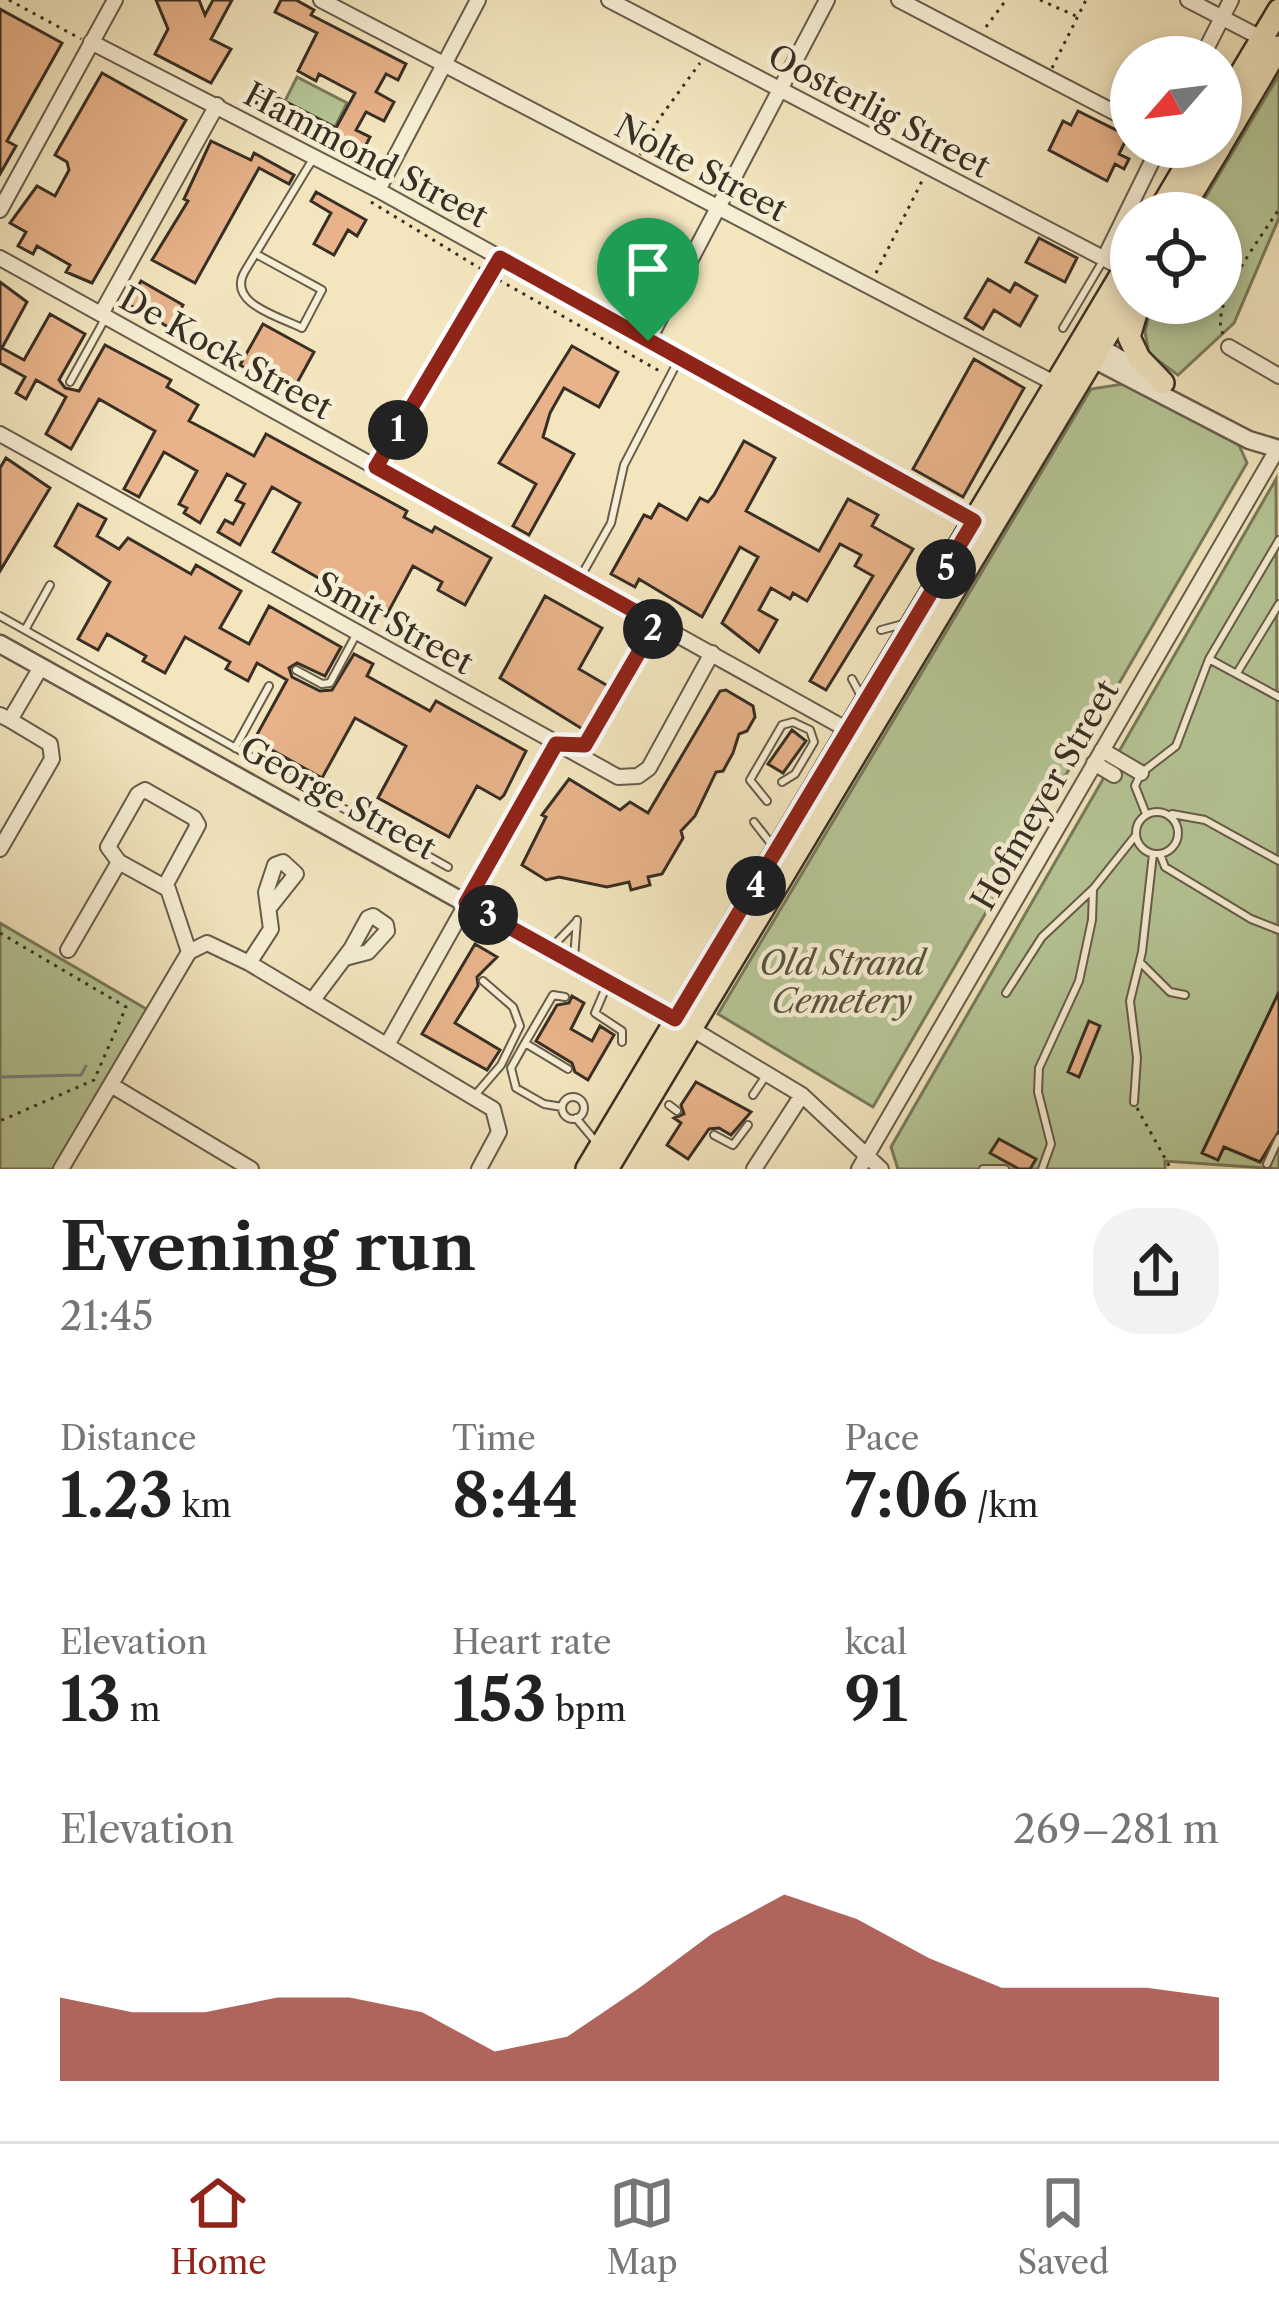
<!DOCTYPE html>
<meta charset="utf-8">
<style>
:root{--surface:#fff;--page:#f2f2f2;--text:#222;--muted:#767676;--line:#e0e0e0;--accent:#8f2418}
body{margin:0;font-family:"Libre Caslon Text",serif;background:var(--page);color:var(--text);height:100vh;display:flex;flex-direction:column;font-size:45px;white-space:nowrap}
*{box-sizing:border-box;margin:0}
p{font-size:39px;color:var(--muted)}
.icon{flex:none;width:66px;height:66px;fill:none;stroke:currentColor;stroke-width:2;stroke-linecap:round;stroke-linejoin:round}
.map{position:relative;height:1169px;overflow:hidden}
.sheet{display:flex;flex-direction:column;background:var(--surface);flex:1}
.sheet>*{flex:none}
.needle{width:78px;rotate:242deg}
.tools{position:absolute;left:1110px;top:36px;display:grid;gap:24px}
.tools a{display:grid;place-items:center;width:132px;height:132px;border-radius:50%;background:var(--surface);box-shadow:0 6px 18px #0003;font-size:60px}
.pin{position:absolute;display:grid;place-items:center;width:102px;height:102px;color:#fff;margin:-123px -51px;border-radius:50% 50% 50% 0;rotate:-45deg;box-shadow:0 0 12px #0007}
.pin .icon{rotate:45deg}
.km{position:absolute;width:60px;height:60px;margin:-30px;border-radius:50%;background:#222;color:#fff;font-size:33px;line-height:60px;text-align:center}
.round{display:grid;place-items:center;flex:none;width:126px;height:126px;border-radius:48px;background:var(--page)}
.headline{display:flex;align-items:center;justify-content:space-between;height:204px;padding:0 60px}
h1{font-size:66px;font-weight:700;line-height:90px}
.stats{display:grid;grid-template-columns:repeat(3,1fr);gap:18px;height:204px;padding:12px 60px}
.stats div{display:grid;align-content:center}
.stats b{font-size:60px;font-weight:700}
.stats small{font-size:33px;font-weight:400}
.stats p{font-size:33px}
.chart{height:336px;padding:24px 60px}
.chart p{display:flex;justify-content:space-between}
.chart svg{width:100%;height:216px;margin-top:12px;fill:var(--accent);opacity:.7}
.dock{display:flex;justify-content:space-around;align-items:center;height:168px;border-top:3px solid var(--line);background:var(--surface);font-size:33px;color:var(--muted)}
.dock a{display:grid;justify-items:center;gap:6px}
.dock .on{color:var(--accent)}
.map>svg:first-child{display:block}
.green{fill:#b6c696;stroke:#777a5d;stroke-width:3}
.lines{fill:none;stroke-linecap:round;stroke-linejoin:round}
.stream{stroke:#788380;stroke-width:3}
.building{fill:#e8b38a;stroke:#382e24;stroke-width:3}
.service-casing{stroke:#675c4b;stroke-width:10}
.minor-casing{stroke:#675c4b;stroke-width:18}
.tertiary-casing{stroke:#675c4b;stroke-width:21}
.primary-casing{stroke:#382e24;stroke-width:26}
.path{stroke:#382e24;stroke-width:3;stroke-dasharray:3 6;stroke-linecap:butt}
.service{stroke:#f7efd5;stroke-width:6}
.minor{stroke:#f7efd5;stroke-width:14}
.tertiary{stroke:#f7efd5;stroke-width:16}
.primary{stroke:#f3e6bf;stroke-width:21}
.route-casing{stroke:#fff;stroke-width:24}
.route{stroke:#8f2418;stroke-width:15}
.labels{text-anchor:middle;dominant-baseline:central;stroke-width:9;stroke-linejoin:round;paint-order:stroke}
.street-label{font-size:33px;fill:#382e24;stroke:#f7efd5}
.park-label{font-size:33px;font-style:italic;fill:#585440;stroke:#f7efd5}
</style>
<div class="map">
<svg width="1279" height="1169" viewBox="0 0 1279 1169">
<rect width="100%" height="100%" fill="#f3e6bf"/>
<filter id="stains"><feTurbulence type="fractalNoise" baseFrequency=".00167" numOctaves="4"/><feColorMatrix values="0 0 0 0 .2 0 0 0 0 .09 0 0 0 0 .02 0 0 0 .5 -.17"/></filter>
<radialGradient id="worn" r=".72"><stop offset=".6" stop-color="#630" stop-opacity="0"/><stop offset="1" stop-color="#630" stop-opacity=".3"/></radialGradient>
<path class="green" d="M1279,75V218L1234,323L1178,375L1149,354L1145,332L1152,303H1221V213H1196Z
M297,77L347,103L335,127L285,101Z
M1123,384L1239,445L1247,463L873,1107L718,1014L1091,389Z
M1276,479L1279,1169L1165,1161V1169H898L891,1147Z
M0,923L148,1010L55,1169H0Z"/>
<g class="lines">
<path class="stream" d="M0,1077L81,1075L86,1066"/>
</g>
<path class="building" d="M156,0H199L205,15L213,0H232L211,39L231,49L211,83L155,54L168,29Z
M281,0H296L314,10L311,15L406,64L398,80L386,74L376,92L394,102L384,121L366,112L356,130L370,137L362,153L351,148L346,158L254,107L263,90L336,128L355,93L319,74L316,81L298,71L317,33L275,12Z
M0,9L62,43L7,141L16,146L0,174Z
M102,73L186,120L92,283L66,272L70,265L37,246L33,254L18,246L26,232L10,223L37,186L55,196L69,170L67,162L55,155Z
M1078,111L1128,136L1119,154L1129,159L1124,169L1115,164L1107,181L1049,150L1063,121L1071,125Z
M211,141L251,160L254,153L294,175L289,184L259,168L195,283L152,260L188,201L184,199Z
M316,192L366,220L357,236L348,230L334,255L314,244L331,213L311,201Z
M1039,238L1077,258L1065,282L1026,262Z
M988,279L1010,292L1015,283L1037,296L1020,326L994,310L983,329L965,318Z
M141,281L183,305L170,328L128,304Z
M0,282L27,302L2,348L24,360L50,314L85,334L59,380L65,388L79,391L105,345L171,380L167,387L198,405L189,421L210,432L254,456L266,434L407,511L404,517L432,532L435,527L491,558L465,605L438,590L442,582L413,566L386,616L352,597L349,603L326,590L329,584L273,552L300,503L272,487L240,545L218,532L225,520L233,524L244,504L236,500L245,484L227,474L200,523L184,513L187,508L179,504L197,471L164,452L139,497L124,489L155,431L99,399L71,449L46,434L66,397L36,380L26,399L16,393L25,377L0,363Z
M263,324L314,352L291,394L240,365Z
M572,346L618,372L599,407L564,388L550,413L543,437L574,454L529,535L513,526L536,484L499,463Z
M974,359L1024,388L963,497L913,469Z
M744,441L775,458L746,511L819,551L848,499L878,515L872,526L913,549L826,690L810,681L873,576L855,566L861,555L840,544L807,601L793,593L790,599L771,588L759,610L777,620L759,652L722,623L758,557L740,547L702,617L639,579L635,587L611,574L644,515L651,518L659,504L687,520L700,498L708,502L714,495Z
M6,458L50,488L0,571V468Z
M78,504L106,519L97,536L119,549L128,538L191,574L196,565L241,591L220,628L249,644L269,606L341,647L325,676L297,663L289,668L292,677L320,691L332,690L354,654L373,664L367,676L430,711L436,701L526,751L504,795L500,799L477,786L449,837L378,798L406,746L355,718L322,778L254,740L287,680L257,663L248,681L226,669L230,662L185,637L165,673L143,661L146,656L107,634L98,650L78,639L110,582L55,546Z
M545,596L602,628L579,669L608,686L584,730L500,678Z
M726,690L753,706L755,717L747,731L739,734L733,753L723,771L716,772L695,816L681,831L683,838L662,874L648,877L650,885L631,890L629,882L607,887L559,877L546,880L522,865L546,817L542,815L569,779L620,810L630,802L648,813L720,691Z
M792,730L806,741L783,773L768,764Z
M475,944L497,957L477,977L478,986L455,1023L500,1050L487,1070L422,1034Z
M1279,992V1131L1260,1162L1224,1147L1218,1160L1202,1153Z
M572,996L584,1003L571,1029L592,1041L600,1026L614,1035L588,1080L575,1072L572,1063L536,1041L557,1005L569,1003Z
M1089,1021L1100,1026L1079,1077L1068,1072Z
M696,1082L751,1112L731,1135L719,1128L709,1129L688,1159L667,1145L681,1123L674,1118L684,1114L681,1105Z
M999,1139L1036,1159L1030,1169H1019L990,1153Z"/>
<g class="lines">
<defs>
<path id="service" d="M256,254L322,290L302,328C278,316 226,303 245,271L308,167L314,158
M1063,328L1104,259
M70,382L106,317
M580,578L611,523L624,465L679,359
M0,616L448,867
M25,630L50,585
M881,630L907,623
M1209,659L1279,697
M296,670L322,684L330,683L357,633
M1237,673L1279,604
M852,679L861,696
M235,748L269,686
M767,801L750,780L782,725L793,722L810,730L814,742L795,774L782,782
M1136 833a21 21 0 1 1 42 0a21 21 0 1 1-42 0Z
M1146,814L1135,786L1141,773L1176,746L1209,659L1279,540
M1172,814L1205,820L1279,861
M754,822L772,845
M1160,854L1165,867L1251,919L1279,930
M552,947L576,922
M574,958L577,920
M1140,962L1170,992L1185,995
M607,985L595,1013L622,1031V1042
M1006,993L1042,937L1093,889
M525,1043L553,995L565,997
M476,1094L501,1065L520,1026L513,1007L483,981
M753,1095L767,1074
M562 1108a11 11 0 1 1 22 0a11 11 0 1 1-22 0Z
M1134,1102L1137,1058L1130,1001L1142,952L1153,854
M669,1105L677,1111
M562,1107L544,1104L516,1088L511,1068L525,1043L568,1069
M576,1118L596,1142
M714,1135L733,1145L748,1125
M1267,1164L1279,1138
M983,1169H1005
M1042,1169L1051,1144L1038,1092L1039,1068L1079,981L1092,920L1093,889L1136,835"/>
<path id="minor" d="M321,0L1056,384
M609,0L1124,269
M899,0L1131,121
M1188,0L1269,42
M91,42L378,190L978,523
M1202,57L1231,0
M378,190L478,0
M0,210L115,0
M0,258L855,734
M1104,259L1159,147
M101,314L217,105
M648,341L827,0
M1229,347L1279,376
M0,434L618,777L638,776L649,768L712,653
M376,467L500,258
M0,715L10,720L41,667
M1102,750L1141,773
M1094,763L1114,775
M0,849L52,759L50,744L10,720
M165,886L198,825L194,818L145,790L138,794L108,847L119,862L168,889L189,952
M68,950L119,862
M249,963L271,929L266,892L275,865L283,862L296,874L269,908
M312,1001L351,949L368,918L373,916L386,925L387,931L368,952L345,958
M692,1029L802,1095L881,1169
M387,1045L556,744
M111,1085L251,1169
M61,1169L189,952L207,943L249,963L493,1109L499,1132L479,1169
M754,1169L802,1095
M859,1169L1278,448"/>
<path id="tertiary" d="M1089,341L1150,376
M1087,356L1249,440L1279,449
M0,644L686,1026"/>
<path id="primary" d="M1221,107L1279,10
M1221,145L1279,47
M1158,213L1197,147
M1180,213L1220,147
M1139,303L1129,337L1139,358L1163,383
M587,1169L1131,258
M607,1169L1131,295"/>
</defs>
<use href="#service" class="service-casing"/>
<use href="#minor" class="minor-casing"/>
<use href="#tertiary" class="tertiary-casing"/>
<use href="#primary" class="primary-casing"/>
<path class="path" d="M9,0L81,39
M1040,0L1076,16
M986,27L1006,0
M1052,68L1086,0
M640,155L659,119L700,63
M371,202L481,269
M876,273L923,179
M499,280L663,373
M1223,334C1208,305 1262,236 1279,209
M587,742L648,636
M0,933L126,1007L94,1080L0,1121
M1137,1108L1171,1169"/>
<use href="#service" class="service"/>
<use href="#minor" class="minor"/>
<use href="#tertiary" class="tertiary"/>
<use href="#primary" class="primary"/>
</g>
<g class="lines">
<defs>
<path id="route" d="M500,258L974,521L675,1019L466,903L556,744L585,745L656,623L376,467Z"/>
</defs>
<use href="#route" class="route-casing"/>
<use href="#route" class="route"/>
</g>
<g class="labels">
<g class="street-label">
<text transform="translate(879 111) rotate(28)">Oosterlig Street</text>
<text transform="translate(366 155) rotate(28)">Hammond Street</text>
<text transform="translate(701 168) rotate(28)">Nolte Street</text>
<text transform="translate(226 353) rotate(29)">De Kock Street</text>
<text transform="translate(394 623) rotate(29)">Smit Street</text>
<text transform="translate(1045 795) rotate(-60)">Hofmeyer Street</text>
<text transform="translate(338 798) rotate(29)">George Street</text>
</g>
<g class="park-label">
<text x="842" y="963">Old Strand<tspan x="842" dy="38">Cemetery</tspan></text>
</g>
</g>
<rect width="100%" height="100%" filter="url(#stains)"/>
<rect width="100%" height="100%" fill="url(#worn)"/>
</svg>
<div class="tools">
<a><svg class="needle" viewBox="-14 -14 28 28"><path d="M0-13l5 13h-10z" fill="#e53935"/><path d="M0 13l5-13h-10z" fill="#767676"/></svg></a>
<a><svg class="icon" aria-label="locate" viewBox="0 0 24 24"><circle cx="12" cy="12" r="6"/><path d="M12 2v4M12 18v4M2 12h4M18 12h4"/></svg></a>
</div>
<div class="pin" style="left:648px;top:341px;background:#1e9e55"><svg class="icon" aria-label="arrive" viewBox="0 0 24 24"><path d="M6 21V4h12l-3 4 3 4H6"/></svg></div>
<b class="km" style="left:398px;top:430px">1</b>
<b class="km" style="left:653px;top:629px">2</b>
<b class="km" style="left:488px;top:915px">3</b>
<b class="km" style="left:756px;top:886px">4</b>
<b class="km" style="left:946px;top:569px">5</b>
</div>
<section class="sheet">
<div class="headline"><div><h1>Evening run</h1><p>21:45</p></div><a class="round"><svg class="icon" aria-label="share" viewBox="0 0 24 24"><path d="M12 15V3M7 8l5-5 5 5M5 13v7h14v-7"/></svg></a></div>
<div class="stats">
<div><p>Distance</p><b>1.23<small> km</small></b></div>
<div><p>Time</p><b>8:44</b></div>
<div><p>Pace</p><b>7:06<small> /km</small></b></div>
</div>
<div class="stats">
<div><p>Elevation</p><b>13<small> m</small></b></div>
<div><p>Heart rate</p><b>153<small> bpm</small></b></div>
<div><p>kcal</p><b>91</b></div>
</div>
<div class="chart"><p><span>Elevation</span>269–281 m</p>
<svg viewBox="0 0 160 44" preserveAspectRatio="none"><path d="M0 44V27L10 30L20 30L30 27L40 27L50 30L60 38L70 35L80 25L90 14L100 6L110 11L120 19L130 25L140 25L150 25L160 27V44z"/></svg>
</div>
</section>
<nav class="dock">
<a class="on"><svg class="icon" aria-label="home" viewBox="0 0 24 24"><path d="M3 11l9-7 9 7M6 9v11h12V9"/></svg>Home</a>
<a><svg class="icon" aria-label="map" viewBox="0 0 24 24"><path d="M3 6l6-2 6 2 6-2v14l-6 2-6-2-6 2zM9 4v14M15 6v14"/></svg>Map</a>
<a><svg class="icon" aria-label="saved" viewBox="0 0 24 24"><path d="M7 4h10v16l-5-4-5 4z"/></svg>Saved</a>
</nav>
